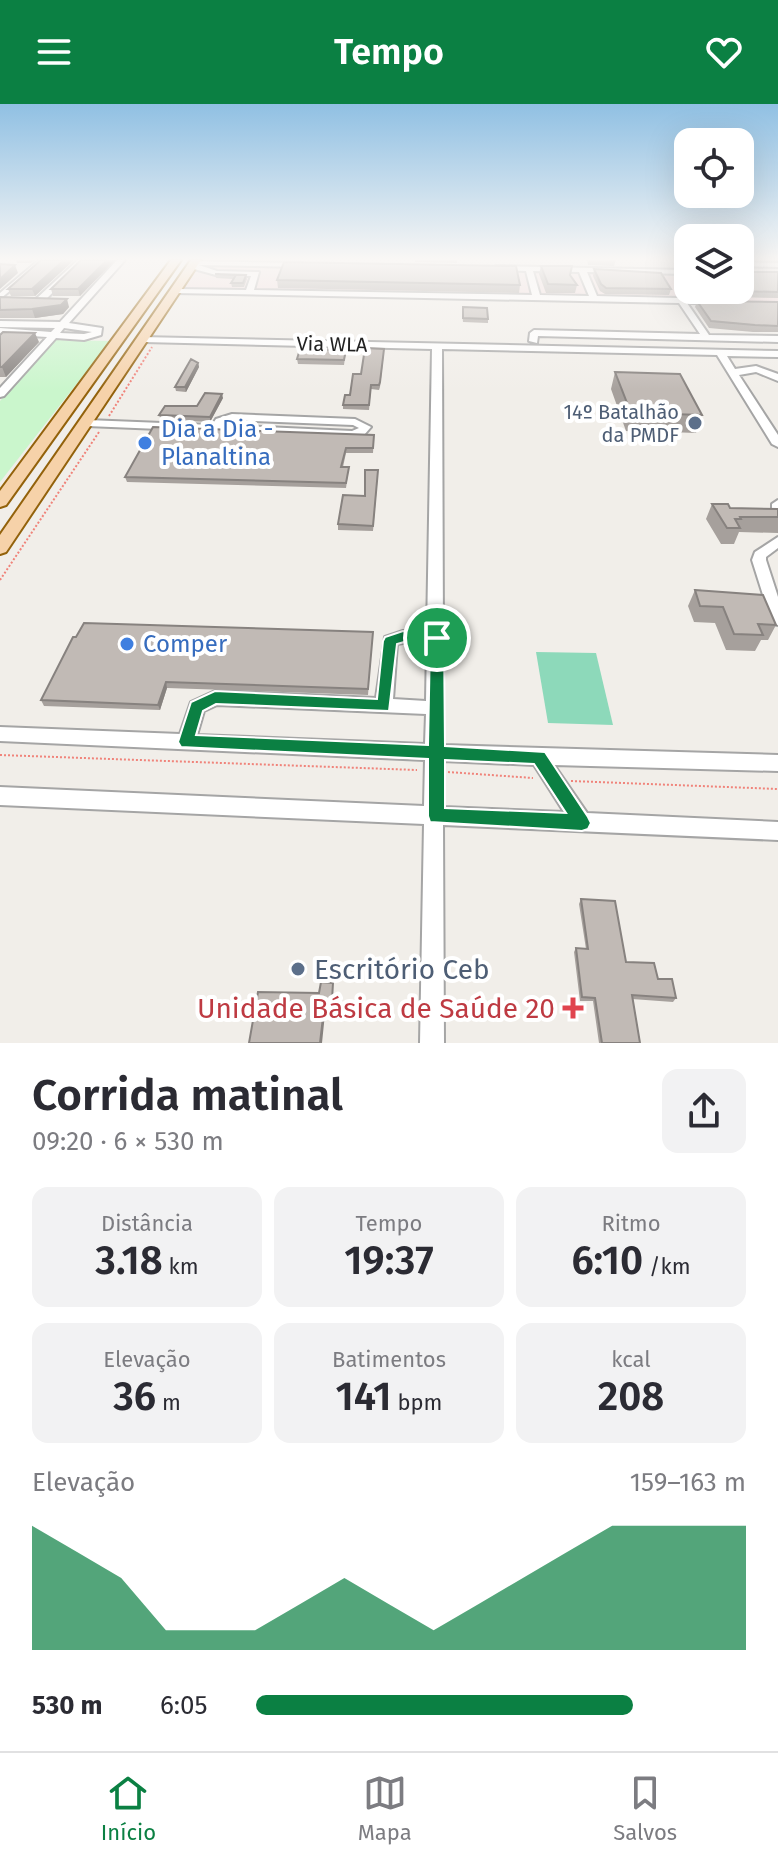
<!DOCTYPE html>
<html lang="pt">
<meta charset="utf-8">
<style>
:root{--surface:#fff;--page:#f2f2f3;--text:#2b2b33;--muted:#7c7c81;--line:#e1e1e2;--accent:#0b8043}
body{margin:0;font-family:"Fira Sans",sans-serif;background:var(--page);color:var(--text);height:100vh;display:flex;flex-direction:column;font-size:30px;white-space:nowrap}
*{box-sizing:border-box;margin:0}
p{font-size:26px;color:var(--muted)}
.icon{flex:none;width:44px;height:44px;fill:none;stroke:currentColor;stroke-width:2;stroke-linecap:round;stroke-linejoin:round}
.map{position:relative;height:939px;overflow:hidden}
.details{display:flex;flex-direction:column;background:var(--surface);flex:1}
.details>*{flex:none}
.controls{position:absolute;left:674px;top:24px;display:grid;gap:16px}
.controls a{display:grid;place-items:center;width:80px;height:80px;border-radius:16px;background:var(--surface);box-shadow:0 8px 32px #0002;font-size:40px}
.pin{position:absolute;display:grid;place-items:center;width:68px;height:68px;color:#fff;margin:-34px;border:4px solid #fff;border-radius:50%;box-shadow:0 2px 8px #0007}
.round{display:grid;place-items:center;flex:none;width:84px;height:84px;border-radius:16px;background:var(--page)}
.summary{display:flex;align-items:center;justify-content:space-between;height:136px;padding:0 32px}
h1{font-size:44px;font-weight:600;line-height:60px}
.figures{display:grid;grid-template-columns:repeat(3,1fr);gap:12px;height:136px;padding:8px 32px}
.figures div{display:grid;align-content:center;border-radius:16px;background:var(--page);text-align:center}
.figures b{font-size:40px;font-weight:600}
.figures small{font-size:22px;font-weight:400}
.figures p{font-size:22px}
.chart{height:224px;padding:16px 32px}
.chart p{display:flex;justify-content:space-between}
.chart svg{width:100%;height:144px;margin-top:8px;fill:var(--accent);opacity:.7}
ul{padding:0 32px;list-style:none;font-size:26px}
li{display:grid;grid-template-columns:128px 96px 1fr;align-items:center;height:60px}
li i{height:20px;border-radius:10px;background:var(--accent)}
header{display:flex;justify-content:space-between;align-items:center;height:104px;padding:0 32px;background:var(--accent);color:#fff;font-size:36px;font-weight:600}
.dock{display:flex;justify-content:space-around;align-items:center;height:112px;border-top:2px solid var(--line);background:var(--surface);font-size:22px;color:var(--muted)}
.dock a{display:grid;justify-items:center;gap:4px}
.dock .selected{color:var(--accent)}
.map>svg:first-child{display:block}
.commercial{fill:#f0dada}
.park{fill:#caf6cc}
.pitch{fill:#8dd9ba}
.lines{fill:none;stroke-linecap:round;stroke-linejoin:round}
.minor-casing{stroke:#a5a5a5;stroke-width:4}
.major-casing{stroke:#93620b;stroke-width:4}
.path{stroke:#f0837a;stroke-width:2;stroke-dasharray:2 2;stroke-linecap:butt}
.minor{fill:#fff;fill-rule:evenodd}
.major{fill:#f6d2a9;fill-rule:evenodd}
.wall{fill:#a6a09c}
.shaded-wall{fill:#87827f}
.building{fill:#c1bab5;stroke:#87827f;stroke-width:2}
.route{fill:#0b8043;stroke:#fff;stroke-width:2;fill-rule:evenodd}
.service-dot{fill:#5c6f8a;stroke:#fff;stroke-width:3}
.shop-dot{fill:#3f7fe0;stroke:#fff;stroke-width:3}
.health-dot{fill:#e0444e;stroke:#fff;stroke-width:3}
.labels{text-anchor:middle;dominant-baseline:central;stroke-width:8;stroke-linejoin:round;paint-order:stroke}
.far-street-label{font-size:20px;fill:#212121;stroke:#fff}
.far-service-label{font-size:20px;fill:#4e5e75;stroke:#fff;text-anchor:end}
.shop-label{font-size:24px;fill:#366cbe;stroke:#fff;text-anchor:start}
.near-service-label{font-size:28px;fill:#4e5e75;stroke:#fff;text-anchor:start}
.near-health-label{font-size:28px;fill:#be3a42;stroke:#fff;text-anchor:end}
</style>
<header><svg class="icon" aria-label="menu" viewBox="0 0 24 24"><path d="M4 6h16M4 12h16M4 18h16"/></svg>Tempo<svg class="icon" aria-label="heart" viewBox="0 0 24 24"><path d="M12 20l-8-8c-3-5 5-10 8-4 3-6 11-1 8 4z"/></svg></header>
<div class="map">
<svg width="778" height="939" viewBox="0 0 778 939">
<rect width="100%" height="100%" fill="#f1eee9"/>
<path class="commercial" d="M201,157L688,165V186H740V166L778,167V201L180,189Z"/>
<path class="park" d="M54,236L110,237L0,378V297Z"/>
<path class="pitch" d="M536,548L596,549L613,621L548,619Z"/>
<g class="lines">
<defs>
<path id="minor" d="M39,156H47L0,195V189Z
M78,156H86L42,199H36V195Z
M117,156H125L69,219L102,224L101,231L84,236L56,234L4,292L0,293V284L47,233L0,230V224L51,228L55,224L0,223V217L60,218ZM64,224L92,228L84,230L60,229Z
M191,157L302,159L306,161L302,163L199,161L217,167L259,168L254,186L532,191L526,167L499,166L495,164L496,162L688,166V170L587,168L597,192L717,195L718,197L714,199H687L709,231L778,232V238L538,232L537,239L529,237L530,229L534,226L700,230L679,199L175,189L174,187L178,185L246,186L251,172L216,171L194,165L195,161H191ZM533,167L579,168L589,192L540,191Z
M740,158L778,159V163L740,162Z
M141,233L778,247V253L727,252L735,265L756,262L778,270V277L756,268L739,271L778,331V343L772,340L717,251L442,245L443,530L445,534L443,538V641L778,651V667L554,661L587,709L778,718V736L443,721L444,939H420L424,720L0,701V683L424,702L425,656L0,637V623L180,630L191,598L215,587L376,594L385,533L403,527L427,528L432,245L144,238L141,237ZM403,539H427L426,597L393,595L397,540ZM217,601L426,610L425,640L197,631L204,607ZM443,657L534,661L564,708L443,703Z
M232,310L355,315L371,323L364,331L352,333L87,322L82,319L87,316L212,321L216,315ZM233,316L353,321L359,324L352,327L223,321Z
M778,396V411L772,407V400Z
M778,433V444L766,453V456L778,493V521L773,520L771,516L752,456L755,448Z"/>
<path id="major" d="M171,156H181L6,401L0,403V387Z
M191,156H201L6,448L0,450V431Z"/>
</defs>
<use href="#minor" class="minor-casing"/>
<use href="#major" class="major-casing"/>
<path class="path" d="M109,312L152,243
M0,476L99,328
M0,651L417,666
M448,668L533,674
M571,677L778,685"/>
<use href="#minor" class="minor"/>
<use href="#major" class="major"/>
</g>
<path class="wall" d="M16,156H35L31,159H17Z
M41,156H74L35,192H11L8,185Z
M81,156H115L80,192H53L51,185Z
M415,156H457V159L415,158Z
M587,156H616L614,162L588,161Z
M541,162L570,171L577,181L575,189H546L539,170Z
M594,165L671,185L669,191L605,190L600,187L593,172Z
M678,167H688V186H740L778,168V194L689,192L676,173Z
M215,170L246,171L247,175L244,183H232L231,179L233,175L216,174Z
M277,176L520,181L519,189L278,184Z
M0,193L69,203L63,210L35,214H0Z
M697,197L778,198V228H753L709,224L695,203Z
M462,208L488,215V219L463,218Z
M0,231L39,238L6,273H0Z
M346,246L344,261L298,260L297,255Z
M384,249L380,283L379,286L371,285L369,306L343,305V301L361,270Z
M198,259L199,263L186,288L176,287L175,283Z
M615,268L702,311L696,329L669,328L668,331L626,327L611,285Z
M223,294L210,318L161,316L159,311L197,302Z
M374,331L373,349H346L343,363H349L346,384L127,378L125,373Z
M378,371L373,427L338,426V420L365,392Z
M712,400L730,404L778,405V429L739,428L734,440H721L706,415Z
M695,486L776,521L768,536H761L755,547L726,546L715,519L694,518L688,502Z
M373,528L368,591L167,584L160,606L44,602L41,596Z
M581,795L626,858L658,875L676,894L673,898L632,895L640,939H599L593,897H580L574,848L576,844L586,845L579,800Z
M333,879L332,900H326L319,889Z"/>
<path class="shaded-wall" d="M64,156H74L35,192L32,185Z
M107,156H115L80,192L78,185Z
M15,161L18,169L0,185V175Z
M67,195L69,203L63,210L35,214L32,205Z
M35,229L39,238L6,273L2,263Z
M198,259L199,263L186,288L185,283Z
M222,290L223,294L210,318V313Z
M166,578L167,584L160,606L158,601Z
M325,896L326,900L322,939H320Z"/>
<path class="building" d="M41,156H64L32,185H8Z
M81,156H107L78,185H51Z
M284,158L516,162L520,181L277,176Z
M0,160L15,161L0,175Z
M541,162H572L570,171L577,181L548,180Z
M594,165L661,169L671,185L606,184L601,180Z
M678,167H688V182Z
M740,168H778V188L698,186H740Z
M215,170L246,171L243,179H231L236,171Z
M0,193L67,195L61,201L32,205L0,206Z
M697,197L778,198V222L755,221L711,217Z
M463,203L487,204L488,215L463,214Z
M3,228L35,229L2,263H0V231Z
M365,244L384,245L380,278L379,281H371L369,301H343L345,291H350L353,270H361Z
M300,245L346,246L344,256L297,255Z
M191,255L198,259L185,283H175Z
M615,268L680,270L702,311L672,310L674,313L631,309Z
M205,289L222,290L210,313L159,311L165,302H197Z
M153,323L374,331L373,344H346L341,363H349L346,379L125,373Z
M365,366H378L373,422L338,420L343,391L365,392Z
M712,400H728L730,404L778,405V413H740L741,415H735L740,424H727Z
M695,486L763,491L776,521L758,520L763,531L734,530L723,503L700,502Z
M84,519L373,528L368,585L166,578L158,601L41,596L73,533H76Z
M581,795L615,797L626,858L654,859L658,875H672L676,894L632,891L640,939H602L595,894L582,893L576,844L588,845Z
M321,878L333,879L332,896H325L320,939H249L258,888L319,889Z"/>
<linearGradient id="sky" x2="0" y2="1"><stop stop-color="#90c0e3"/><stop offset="0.54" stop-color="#f9f7f5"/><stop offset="1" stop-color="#f9f7f5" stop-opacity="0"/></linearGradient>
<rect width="778" height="287" fill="url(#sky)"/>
<path class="route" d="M403,527L437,528L444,534L445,642L545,648L588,713L591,719L588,725L582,727L430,718L428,712V655L181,643L178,638L191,598L215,587L377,595L383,537L385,533ZM404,538L430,539L428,641L196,631L203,607L216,600L389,607L397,540ZM445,656L534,660L566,709L445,704Z"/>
<g class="service-dot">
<circle cx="695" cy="319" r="8"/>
<circle cx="298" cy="865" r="8"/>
</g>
<g class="shop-dot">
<circle cx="145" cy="339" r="8"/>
<circle cx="127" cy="540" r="8"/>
</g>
<path class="health-dot" d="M569 892h8v8h8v8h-8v8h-8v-8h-8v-8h8z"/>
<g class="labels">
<g class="far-street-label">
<text transform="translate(332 240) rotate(1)">Via WLA</text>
</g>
<g class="far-service-label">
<text x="679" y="308">14º Batalhão<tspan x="679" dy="23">da PMDF</tspan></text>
</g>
<g class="shop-label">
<text x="161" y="325">Dia a Dia -<tspan x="161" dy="28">Planaltina</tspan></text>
<text x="143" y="540">Comper</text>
</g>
<g class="near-service-label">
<text x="314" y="865">Escritório Ceb</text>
</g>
<g class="near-health-label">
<text x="555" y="904">Unidade Básica de Saúde 20</text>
</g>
</g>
</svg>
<div class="controls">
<a><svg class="icon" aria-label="locate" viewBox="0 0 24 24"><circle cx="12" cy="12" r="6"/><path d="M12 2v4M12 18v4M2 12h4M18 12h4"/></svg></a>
<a><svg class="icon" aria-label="layers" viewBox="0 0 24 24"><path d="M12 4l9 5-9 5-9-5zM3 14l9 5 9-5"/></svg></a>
</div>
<div class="pin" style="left:437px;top:534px;background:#1e9e55"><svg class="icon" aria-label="arrive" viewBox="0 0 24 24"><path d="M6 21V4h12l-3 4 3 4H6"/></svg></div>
</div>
<section class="details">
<div class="summary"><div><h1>Corrida matinal</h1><p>09:20 · 6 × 530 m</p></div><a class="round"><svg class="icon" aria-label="share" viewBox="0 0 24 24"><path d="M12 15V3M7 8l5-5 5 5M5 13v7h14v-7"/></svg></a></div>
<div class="figures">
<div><p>Distância</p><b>3.18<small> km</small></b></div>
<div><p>Tempo</p><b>19:37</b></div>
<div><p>Ritmo</p><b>6:10<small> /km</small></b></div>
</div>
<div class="figures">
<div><p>Elevação</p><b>36<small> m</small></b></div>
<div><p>Batimentos</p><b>141<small> bpm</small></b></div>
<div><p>kcal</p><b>208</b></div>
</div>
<div class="chart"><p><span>Elevação</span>159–163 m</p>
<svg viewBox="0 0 160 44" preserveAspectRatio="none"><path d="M0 44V6L10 14L20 22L30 38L40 38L50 38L60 30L70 22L80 30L90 38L100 30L110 22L120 14L130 6L140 6L150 6L160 6V44z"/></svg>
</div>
<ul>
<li><b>530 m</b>6:05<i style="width:77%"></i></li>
</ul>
</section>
<nav class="dock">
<a class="selected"><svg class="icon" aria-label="home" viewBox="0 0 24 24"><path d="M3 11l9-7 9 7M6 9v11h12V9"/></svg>Início</a>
<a><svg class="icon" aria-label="map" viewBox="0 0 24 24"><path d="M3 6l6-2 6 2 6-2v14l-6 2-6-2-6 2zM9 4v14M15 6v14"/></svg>Mapa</a>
<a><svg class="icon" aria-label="saved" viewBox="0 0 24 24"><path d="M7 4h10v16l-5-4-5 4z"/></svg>Salvos</a>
</nav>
